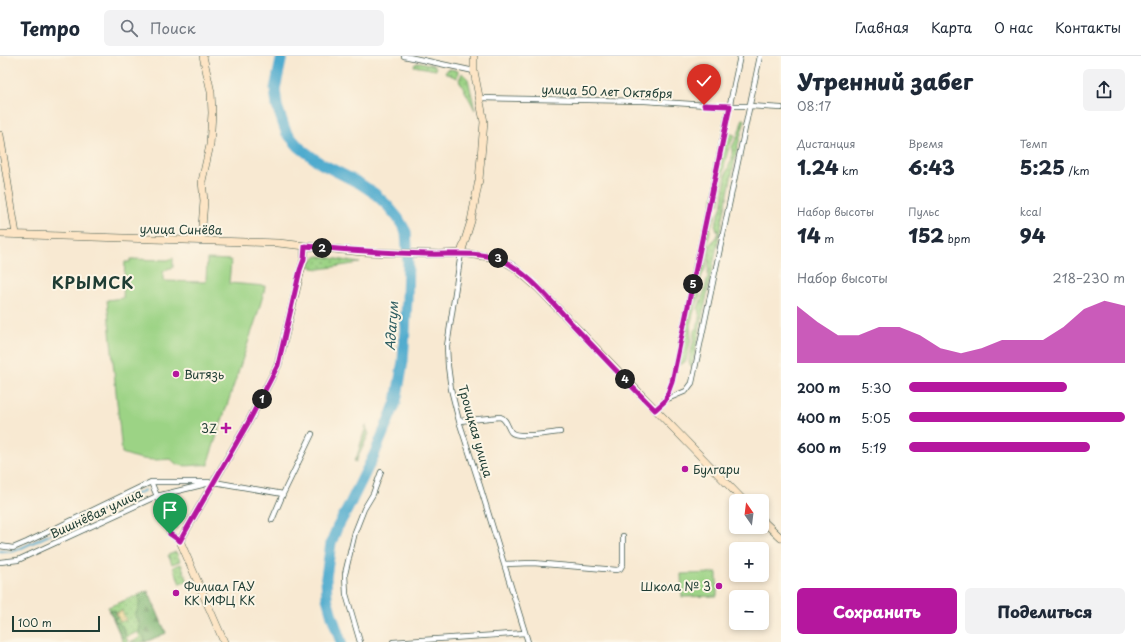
<!DOCTYPE html>
<html lang="ru">
<meta charset="utf-8">
<style>
:root{--surface:#fff;--page:#f2f2f3;--text:#1f2937;--muted:#747a83;--line:#e0e1e3;--accent:#b5179e}
body{margin:0;font-family:"Playpen Sans",sans-serif;background:var(--page);color:var(--text);height:100vh;display:flex;flex-direction:column;font-size:15px;white-space:nowrap}
*{box-sizing:border-box;margin:0}
p{font-size:13px;color:var(--muted)}
.icon{flex:none;width:22px;height:22px;fill:none;stroke:currentColor;stroke-width:2;stroke-linecap:round;stroke-linejoin:round}
.map{position:relative;flex:1;overflow:hidden}
.panel{display:flex;flex-direction:column;background:var(--surface);width:360px}
.panel>*{flex:none}
.needle{width:26px;rotate:346deg}
.buttons{position:absolute;left:729px;top:438px;display:grid;gap:8px}
.buttons a{display:grid;place-items:center;width:40px;height:40px;border-radius:6px;background:var(--surface);box-shadow:0 2px 6px #0003;font-size:20px}
.scale{position:absolute;left:12px;bottom:10px;width:88px;box-sizing:border-box;padding-left:4px;border:2px solid #1f3d34;border-top:0;font-size:11px;line-height:14px;white-space:nowrap;color:#1f3d34;-webkit-text-stroke:3px #fcf5e5;paint-order:stroke}
.pin{position:absolute;display:grid;place-items:center;width:34px;height:34px;color:#fff;margin:-41px -17px;border-radius:50% 50% 50% 0;rotate:-45deg;box-shadow:0 0 4px #0007}
.pin .icon{rotate:45deg}
.km{position:absolute;width:20px;height:20px;margin:-10px;border-radius:50%;background:#222;color:#fff;font-size:11px;line-height:20px;text-align:center}
.round{display:grid;place-items:center;flex:none;width:42px;height:42px;border-radius:6px;background:var(--page)}
.head{display:flex;align-items:center;justify-content:space-between;height:68px;padding:0 16px}
h1{font-size:22px;font-weight:800;line-height:30px}
.stats{display:grid;grid-template-columns:repeat(3,1fr);gap:6px;height:68px;padding:4px 16px}
.stats div{display:grid;align-content:center}
.stats b{font-size:20px;font-weight:800}
.stats small{font-size:11px;font-weight:400}
.stats p{font-size:11px}
.chart{height:112px;padding:8px 16px}
.chart p{display:flex;justify-content:space-between}
.chart svg{width:100%;height:72px;margin-top:4px;fill:var(--accent);opacity:.7}
.button{display:flex;gap:8px;margin-top:auto;padding:8px 16px}
.button a{flex:1;height:46px;border-radius:6px;background:var(--accent);color:#fff;font-size:16px;font-weight:800;line-height:46px;text-align:center}
.button a+a{background:var(--page);color:var(--text)}
ul{padding:0 16px;list-style:none;font-size:13px}
li{display:grid;grid-template-columns:64px 48px 1fr;align-items:center;height:30px}
li i{height:10px;border-radius:5px;background:var(--accent)}
header{display:flex;align-items:center;gap:24px;box-sizing:border-box;height:56px;padding:0 20px;background:var(--surface);border-bottom:1px solid var(--line)}
header strong{font-size:19px}
nav{display:flex;gap:22px;margin-inline-start:auto;font-size:14px}
.search{width:280px;height:36px;background:var(--page);display:flex;align-items:center;gap:10px;box-sizing:border-box;padding:0 14px;border-radius:6px;color:var(--muted);font-size:15px}
main{display:flex;flex:1;min-height:0}
.map>svg:first-child{display:block}
.grass{fill:url(#grass-dots);stroke:#5e885c}
.forest{fill:url(#forest-firs);stroke:#4e7953}
.sand{fill:url(#sand-dots);stroke:#868c69}
.pitch{fill:#9cd385;stroke:#5e885c}
.lines{fill:none;stroke-linecap:round;stroke-linejoin:round}
.stream{stroke:#50abce;stroke-width:2}
.river{stroke:#50abce;stroke-width:11}
.minor-casing{stroke:#40574c;stroke-width:6}
.secondary-casing{stroke:#40574c;stroke-width:8}
.minor{stroke:#fff;stroke-width:4.5}
.secondary{stroke:#fde5c5;stroke-width:7}
.route-casing{stroke:#fff;stroke-width:8}
.route{stroke:#b5179e;stroke-width:5}
.poi-dot{fill:#b5179e;stroke:#fcf5e5;stroke-width:1.5}
.labels{text-anchor:middle;dominant-baseline:central;stroke-width:4;stroke-linejoin:round;paint-order:stroke}
.street-label{font-size:12px;fill:#1f3d34;stroke:#fcf5e5}
.poi-label{font-size:12px;fill:#1f3d34;stroke:#fcf5e5;text-anchor:start}
.water-label{font-size:13px;font-style:italic;fill:#2e5e62;stroke:#fcf5e5}
.district-label{font-size:16px;font-weight:bold;letter-spacing:1px;fill:#1f3d34;stroke:#fcf5e5}
</style>
<header>
<strong>Tempo</strong>
<div class="search"><svg class="icon" aria-label="search" viewBox="0 0 24 24"><circle cx="10" cy="10" r="6"/><path d="M15 15l6 6"/></svg>Поиск</div>
<nav><a>Главная</a><a>Карта</a><a>О нас</a><a>Контакты</a></nav>
</header>
<main>
<div class="map">
<svg width="781" height="586" viewBox="0 0 781 586">
<defs>
<pattern id="grass-dots" width="8" height="8" patternUnits="userSpaceOnUse"><rect width="8" height="8" fill="#9cd385"/><path d="M2 2h.1M6 6h.1" fill="none" stroke="#7fac6e" stroke-width="1.8" stroke-linecap="round"/></pattern>
<pattern id="forest-firs" width="22" height="20" patternUnits="userSpaceOnUse"><rect width="22" height="20" fill="#7db572"/><path d="M5 1l3.5 6h-7zM16 11l3.5 6h-7z" fill="#66945e"/></pattern>
<pattern id="sand-dots" width="8" height="8" patternUnits="userSpaceOnUse"><rect width="8" height="8" fill="#eeda9e"/><path d="M2 2h.1M6 6h.1" fill="none" stroke="#ccbc89" stroke-width="1.8" stroke-linecap="round"/></pattern>
</defs>
<rect width="100%" height="100%" fill="#fcf5e5"/>
<filter id="ink" filterUnits="userSpaceOnUse"><feTurbulence type="fractalNoise" baseFrequency=".025" numOctaves="2"/><feDisplacementMap in="SourceGraphic" scale="8" xChannelSelector="R" yChannelSelector="G"/><feConvolveMatrix kernelMatrix="1 2 1 2 8 2 1 2 1" color-interpolation-filters="sRGB"/></filter>
<filter id="wash" filterUnits="userSpaceOnUse"><feTurbulence type="fractalNoise" baseFrequency=".012" numOctaves="4" result="noise"/><feDisplacementMap in="SourceGraphic" scale="16" xChannelSelector="R" yChannelSelector="G"/><feGaussianBlur stdDeviation="0.9" result="paint"/><feColorMatrix in="noise" values="0 0 0 0 0 0 0 0 0 0 0 0 0 0 0 0 0 1.4 0 .05"/><feComposite in="paint" operator="in"/></filter>
<g filter="url(#wash)">
<rect width="100%" height="100%" fill="#f8e9d2"/>
<path class="grass" d="M420,6L433,9L436,11V14L414,10L415,8Z
M451,13L458,15L457,22L445,17L447,14Z
M462,17L468,23L475,54L459,24Z
M743,62L745,64L738,89L692,311L690,310L689,304L694,283V277L700,263L698,252L704,236L708,221L709,193L710,188L717,181L718,177L715,169L723,146L726,117L732,103V91L738,79Z
M727,77L735,79C722,100 724,124 719,148C715,149 713,151 713,156L716,159L711,169L707,190L706,211L702,219L698,231L700,240L695,251L690,269L691,283L686,305L680,309L678,306Z
M320,200L360,207L320,213L312,212L309,209C312,204 313,201 320,200Z
M165,441L177,472H172L162,445Z
M176,496L180,505L172,508L168,499Z
M181,508L188,525L180,528L173,511Z
M148,535L166,577L145,586H130L140,582L138,576L126,581L128,586H123L108,551Z"/>
<path class="forest" d="M366,369L369,378L356,406L354,405L357,400Z
M148,535L166,577L145,586L144,580L139,576L140,570L135,560L140,547L138,539Z
M109,553L116,556L117,562L114,565C121,567 124,572 126,579L122,583Z"/>
<path class="sand" d="M122,555L126,564L120,566L116,557Z"/>
<path class="pitch" d="M173,202V212H169L163,216V225L206,226L207,203L231,204L229,227L265,230L264,236L256,263L209,403V409C197,407 180,415 171,403C149,405 142,404 122,397L107,244L123,242L125,206H130V203L168,204Z
M717,517V540L682,541L681,518Z"/>
<g class="lines">
<path class="stream" d="M0,495L11,496L17,494L145,434"/>
<path class="river" d="M282,0L275,33L277,50L286,76L299,91L320,107L359,127L374,137L387,149L398,162L406,176L408,205L407,244L403,305L396,346L374,399L347,454L337,472L331,487L326,521L327,542L332,560L341,586"/>
</g>
</g>
<g filter="url(#ink)">
<g class="lines">
<defs>
<path id="minor" d="M404,0L474,15
M480,42L645,45L722,50H750L781,52
M461,197L447,290L448,310L451,333L459,365L480,430L528,586
M665,344L686,335L692,327L760,0
M655,354L665,345L672,326L740,0
M459,365L500,361C507,363 507,371 511,376C517,383 550,377 560,376
M151,426L157,440L170,478L180,485
M272,464L283,438L312,378
M0,490L13,492L27,486L151,426H214L283,438
M0,506L18,504L157,440L206,428
M504,508L533,507L617,514L620,513L623,508V480
M360,586L346,538L345,518L355,476L364,453L373,438L381,416
M393,586L525,577"/>
<path id="secondary" d="M0,79L16,178
M0,178L278,187L362,196L440,198L461,197L497,202L507,207L514,211L538,232L744,445
M201,184L204,145L202,125L210,89L212,57L211,36L203,0
M461,197L471,165L479,124L484,66L474,15V0
M762,464L781,482
M224,586L180,485L185,476L248,367L278,309L301,214L304,203L305,190"/>
</defs>
<use href="#minor" class="minor-casing"/>
<use href="#secondary" class="secondary-casing"/>
<use href="#minor" class="minor"/>
<use href="#secondary" class="secondary"/>
</g>
</g>
<g class="lines" filter="url(#ink)">
<defs>
<path id="route" d="M170,478L180,485L185,476L248,367L278,309L300,214L304,203L305,190C346,194 386,197 426,198C449,199 476,195 499,203C526,213 555,250 575,271C601,299 628,327 655,354L665,345L672,326L730,50L704,49"/>
</defs>
<use href="#route" class="route-casing"/>
<use href="#route" class="route"/>
</g>
<g class="poi-dot">
<circle cx="176" cy="318" r="4"/>
<path d="M224 366h4v4h4v4h-4v4h-4v-4h-4v-4h4z"/>
<circle cx="685" cy="413" r="4"/>
<circle cx="719" cy="530" r="4"/>
<circle cx="176" cy="537" r="4"/>
</g>
<g class="labels">
<g class="street-label">
<text transform="translate(607 35) rotate(2)">улица 50 лет Октября</text>
<text transform="translate(181 173) rotate(1)">улица Синёва</text>
<text transform="translate(476 375) rotate(74)">Троицкая улица</text>
<text transform="translate(96 457) rotate(-25)">Вишнёвая улица</text>
</g>
<g class="poi-label">
<text x="184" y="318">Витязь</text>
<text x="217" y="372" text-anchor="end">3Z</text>
<text x="693" y="413">Булгари</text>
<text x="184" y="530">Филиал ГАУ<tspan x="184" dy="14">КК МФЦ КК</tspan></text>
<text x="711" y="530" text-anchor="end">Школа № 3</text>
</g>
<g class="water-label">
<text transform="translate(391 270) rotate(-86)">Адагум</text>
</g>
<g class="district-label">
<text x="93" y="226">КРЫМСК</text>
</g>
</g>
</svg>
<div class="buttons">
<a><svg class="needle" viewBox="-14 -14 28 28"><path d="M0-13l5 13h-10z" fill="#e53935"/><path d="M0 13l5-13h-10z" fill="#747a83"/></svg></a>
<a>+</a>
<a>−</a>
</div>
<div class="scale">100 m</div>
<div class="pin" style="left:170px;top:478px;background:#1e9e55"><svg class="icon" aria-label="arrive" viewBox="0 0 24 24"><path d="M6 21V4h12l-3 4 3 4H6"/></svg></div>
<div class="pin" style="left:704px;top:49px;background:#d93025"><svg class="icon" aria-label="check" viewBox="0 0 24 24"><path d="M5 12l5 5 9-10"/></svg></div>
<b class="km" style="left:262px;top:343px">1</b>
<b class="km" style="left:322px;top:192px">2</b>
<b class="km" style="left:498px;top:202px">3</b>
<b class="km" style="left:625px;top:323px">4</b>
<b class="km" style="left:693px;top:228px">5</b>
</div>
<section class="panel">
<div class="head"><div><h1>Утренний забег</h1><p>08:17</p></div><a class="round"><svg class="icon" aria-label="share" viewBox="0 0 24 24"><path d="M12 15V3M7 8l5-5 5 5M5 13v7h14v-7"/></svg></a></div>
<div class="stats">
<div><p>Дистанция</p><b>1.24<small> km</small></b></div>
<div><p>Время</p><b>6:43</b></div>
<div><p>Темп</p><b>5:25<small> /km</small></b></div>
</div>
<div class="stats">
<div><p>Набор высоты</p><b>14<small> m</small></b></div>
<div><p>Пульс</p><b>152<small> bpm</small></b></div>
<div><p>kcal</p><b>94</b></div>
</div>
<div class="chart"><p><span>Набор высоты</span>218–230 m</p>
<svg viewBox="0 0 160 44" preserveAspectRatio="none"><path d="M0 44V9L10 19L20 27L30 27L40 22L50 22L60 27L70 35L80 38L90 35L100 30L110 30L120 30L130 22L140 11L150 6L160 9V44z"/></svg>
</div>
<ul>
<li><b>200 m</b>5:30<i style="width:73%"></i></li>
<li><b>400 m</b>5:05<i style="width:100%"></i></li>
<li><b>600 m</b>5:19<i style="width:84%"></i></li>
</ul>
<div class="button"><a>Сохранить</a><a>Поделиться</a></div>
</section>
</main>
